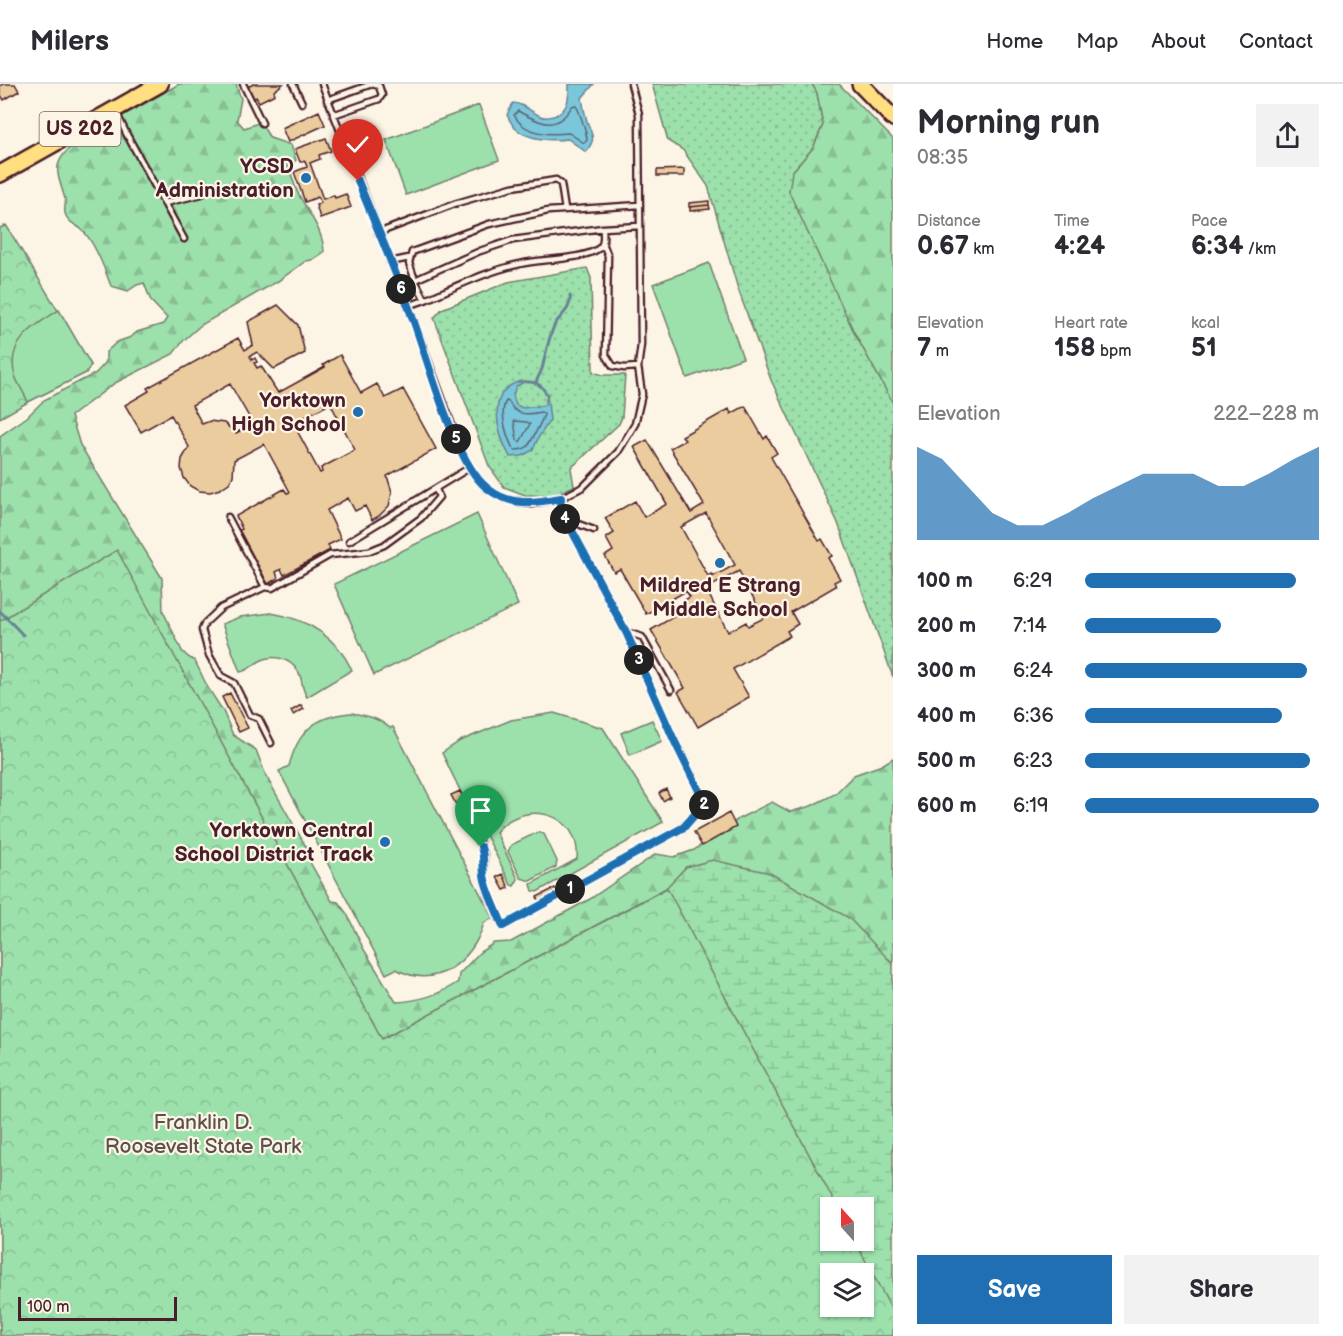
<!DOCTYPE html>
<meta charset="utf-8">
<style>
:root{--surface:#fff;--page:#f2f2f3;--text:#2b2b33;--muted:#7c7c81;--line:#e1e1e2;--accent:#1f6fb2}
body{margin:0;font-family:"Balsamiq Sans",sans-serif;background:var(--page);color:var(--text);height:100vh;display:flex;flex-direction:column;font-size:22px;white-space:nowrap}
*{box-sizing:border-box;margin:0}
p{font-size:20px;color:var(--muted)}
.icon{flex:none;width:33px;height:33px;fill:none;stroke:currentColor;stroke-width:2;stroke-linecap:round;stroke-linejoin:round}
.map{position:relative;flex:1;overflow:hidden}
.panel{display:flex;flex-direction:column;background:var(--surface);width:450px}
.panel>*{flex:none}
.needle{width:39px;rotate:339deg}
.fabs{position:absolute;left:820px;top:1113px;display:grid;gap:12px}
.fabs a{display:grid;place-items:center;width:54px;height:54px;border-radius:0px;background:var(--surface);box-shadow:0 2px 4px #0004;font-size:30px}
.scale{position:absolute;left:18px;bottom:15px;width:159px;box-sizing:border-box;padding-left:6px;border:3px solid #4a1f2b;border-top:0;font-size:16px;line-height:21px;white-space:nowrap;color:#4a1f2b;-webkit-text-stroke:4px #fcf5e5;paint-order:stroke}
.pin{position:absolute;display:grid;place-items:center;width:51px;height:51px;color:#fff;margin:-62px -26px;border-radius:50% 50% 50% 0;rotate:-45deg;box-shadow:0 0 6px #0007}
.pin .icon{rotate:45deg}
.km{position:absolute;width:30px;height:30px;margin:-15px;border-radius:50%;background:#222;color:#fff;font-size:16px;line-height:30px;text-align:center}
.round{display:grid;place-items:center;flex:none;width:63px;height:63px;border-radius:0px;background:var(--page)}
.head{display:flex;align-items:center;justify-content:space-between;height:102px;padding:0 24px}
h1{font-size:33px;font-weight:700;line-height:45px}
.figures{display:grid;grid-template-columns:repeat(3,1fr);gap:9px;height:102px;padding:6px 24px}
.figures div{display:grid;align-content:center}
.figures b{font-size:26px;font-weight:700}
.figures small{font-size:16px;font-weight:400}
.figures p{font-size:16px}
.chart{height:168px;padding:12px 24px}
.chart p{display:flex;justify-content:space-between}
.chart svg{width:100%;height:108px;margin-top:6px;fill:var(--accent);opacity:.7}
.primary-button{display:flex;gap:12px;margin-top:auto;padding:12px 24px}
.primary-button a{flex:1;height:69px;border-radius:0px;background:var(--accent);color:#fff;font-size:24px;font-weight:700;line-height:69px;text-align:center}
.primary-button a+a{background:var(--page);color:var(--text)}
ul{padding:0 24px;list-style:none;font-size:20px}
li{display:grid;grid-template-columns:96px 72px 1fr;align-items:center;height:45px}
li i{height:15px;border-radius:8px;background:var(--accent)}
header{display:flex;align-items:center;gap:36px;box-sizing:border-box;height:84px;padding:0 30px;background:var(--surface);border-bottom:2px solid var(--line)}
header strong{font-size:28px}
nav{display:flex;gap:33px;margin-inline-start:auto;font-size:21px}
main{display:flex;flex:1;min-height:0}
.map>svg:first-child{display:block}
.grass{fill:url(#grass-dots);stroke:#73806c;stroke-width:1.5}
.forest{fill:url(#forest-firs);stroke:#73806c;stroke-width:1.5}
.wetland{fill:url(#wetland-marsh);stroke:#73806c;stroke-width:1.5;fill-rule:evenodd}
.park{fill:url(#park-crowns);stroke:#73806c;stroke-width:1.5;fill-rule:evenodd}
.pitch{fill:#9ce0ac;stroke:#73806c;stroke-width:1.5}
.water{fill:#7ac6da;stroke:#678394;stroke-width:1.5}
.lines{fill:none;stroke-linecap:round;stroke-linejoin:round}
.shore{stroke:#5d6271;stroke-width:1.5}
.stream{stroke:#678394;stroke-width:3}
.building{fill:#ebcc9e;stroke:#4a1f2b;stroke-width:1.5;fill-rule:evenodd}
.service-casing{stroke:#4a1f2b;stroke-width:9}
.trunk-casing{stroke:#4a1f2b;stroke-width:20}
.service{stroke:#fcf5e5;stroke-width:4.5}
.trunk{stroke:#ffdf80;stroke-width:15}
.route-casing{stroke:#fff;stroke-width:12}
.route{stroke:#1f6fb2;stroke-width:8}
.poi-dot{fill:#1f6fb2;stroke:#fcf5e5;stroke-width:2}
.labels{text-anchor:middle;dominant-baseline:central;stroke-width:4.5;stroke-linejoin:round;paint-order:stroke}
.shield{fill:#fcf5e5;stroke:#7f5f63;stroke-width:1.5}
.shield-label{font-size:20px;font-weight:bold;fill:#4a1f2b}
.poi-label{font-size:21px;font-weight:bold;fill:#4a1f2b;stroke:#fcf5e5;text-anchor:end}
.park-label{font-size:21px;fill:#5e4f4b;stroke:#fcf5e5}
</style>
<header>
<strong>Milers</strong>
<nav><a>Home</a><a>Map</a><a>About</a><a>Contact</a></nav>
</header>
<main>
<div class="map">
<svg width="893" height="1252" viewBox="0 0 893 1252">
<defs>
<pattern id="grass-dots" width="8" height="8" patternUnits="userSpaceOnUse" patternTransform="scale(1.5)"><rect width="8" height="8" fill="#9ce0ac"/><path d="M2 2h.1M6 6h.1" fill="none" stroke="#88c094" stroke-width="1.8" stroke-linecap="round"/></pattern>
<pattern id="forest-firs" width="22" height="20" patternUnits="userSpaceOnUse" patternTransform="scale(1.5)"><rect width="22" height="20" fill="#9ce0ac"/><path d="M5 1l3.5 6h-7zM16 11l3.5 6h-7z" fill="#88c094"/></pattern>
<pattern id="wetland-marsh" width="20" height="14" patternUnits="userSpaceOnUse" patternTransform="scale(1.5)"><rect width="20" height="14" fill="#9ce0ac"/><path d="M1 5h8M5 5V1M11 12h8M15 12V8" fill="none" stroke="#88c094"/></pattern>
<pattern id="park-crowns" width="20" height="18" patternUnits="userSpaceOnUse" patternTransform="scale(1.5)"><rect width="20" height="18" fill="#9ce0ac"/><path d="M2 6a3 3 0 1 1 6 0M12 15a3 3 0 1 1 6 0" fill="none" stroke="#88c094"/></pattern>
</defs>
<rect width="100%" height="100%" fill="#fcf5e5"/>
<filter id="ink" filterUnits="userSpaceOnUse"><feTurbulence type="fractalNoise" baseFrequency=".0167" numOctaves="2"/><feDisplacementMap in="SourceGraphic" scale="12" xChannelSelector="R" yChannelSelector="G"/><feConvolveMatrix kernelMatrix="1 2 1 2 8 2 1 2 1" color-interpolation-filters="sRGB"/></filter>
<g filter="url(#ink)">
<path class="grass" d="M652,0H812L817,9L823,41L813,64L792,88L854,248L893,319V593L838,439L771,296L738,205L708,102L683,66L668,57Z
M587,184L591,194L593,288L603,291H625L622,333L619,340L571,384L574,402L552,412L525,411L504,403L489,382L434,234L442,225L508,198Z"/>
<path class="forest" d="M179,0H236L241,15L237,36L244,44L258,39L262,41L270,54L291,61L296,76L289,83C292,92 294,102 299,111C309,130 323,146 324,168L312,176L306,177L278,197L201,241L184,256L173,270L115,299L71,332L80,361L162,494L163,527L182,567L188,573L195,577L208,604L223,627L233,651L256,666L266,692L309,768L311,780L332,817L338,818L347,830L363,864L396,918C419,917 439,911 458,898L459,890L480,868L494,859L511,858L590,815L656,770L674,773L694,766L740,734L772,718L790,728L811,722L835,710L854,691L882,681L893,674V880L889,875L686,783L667,804L0,1252V352L27,333L44,316L96,289L106,278V268L117,258L131,253L137,248L163,240L167,234L151,217L144,199L137,201L128,207L111,202C105,186 94,156 81,145C75,140 67,138 65,129C64,125 66,120 65,115C57,87 50,80 76,58Z
M812,0H839L893,55V319L854,248L789,108L792,88L813,64L823,41L817,9Z"/>
<path class="wetland" d="M19,558L348,905L382,955L666,804L686,783L713,776L770,789L849,834L893,880V1252H588ZM831,1124H864V1156H831ZM831,1190H864V1222H831Z"/>
<path class="park" d="M6,141L91,281L86,289L28,318L0,334V144Z
M117,466L382,955L667,804L837,1123L831,1124V1156L855,1157L893,1228V1252H0V537ZM831,1190H864V1222H831Z"/>
<path class="pitch" d="M479,21L499,76L406,111L386,56Z
M709,179L743,274L687,294L653,200Z
M59,226L91,281L86,289L28,318C24,309 18,300 15,292C5,258 35,241 59,226Z
M477,430L518,521L374,591L334,500Z
M271,529C308,535 336,552 352,586L307,613C301,605 303,595 298,587C289,574 273,570 260,577C252,581 249,587 240,588L222,540L240,533Z
M351,629C366,631 378,634 390,644L393,643L493,834L484,839C473,877 436,907 396,885L386,890L279,687L289,682C298,647 315,632 351,629Z
M554,629L603,644L663,738L537,808L533,807L531,800L577,775C581,728 524,714 496,748L518,795L514,802L511,801L482,743L471,729L442,669L460,657L511,636Z
M652,636L662,657L630,671L621,649Z
M538,748L544,750L557,777L556,783L530,797L521,794L508,768L511,761Z"/>
<path class="water" d="M569,0H594L582,14C583,21 585,30 587,37C592,53 597,53 586,68L568,55C552,57 527,56 515,44C512,41 509,35 507,31L513,19C531,20 537,41 558,30C569,24 569,11 569,0Z
M521,297V300L516,302L513,311L516,321L523,324L545,321L547,311L550,336L538,354L533,366L522,372L510,373C497,349 485,306 521,297Z"/>
<g class="lines">
<path class="shore" d="M576,21C579,27 587,49 587,56L584,59L569,49C549,51 525,51 514,31L518,27C541,40 557,48 572,22Z
M506,317L509,318C515,332 528,331 541,328L544,330C544,333 530,360 528,362C524,366 518,366 514,366C507,355 499,328 506,317Z
M514,337L527,338L530,340L520,358L517,356Z"/>
<path class="stream" d="M521,298C534,297 541,299 547,311
M536,298C538,293 542,287 543,281C546,268 549,252 555,240C561,231 572,224 570,212
M0,527L23,551"/>
</g>
<path class="building" d="M3,0H15L19,7L4,16L0,10V2Z
M254,0H283L274,7L275,10L259,18L256,13L253,15L247,3Z
M319,27L325,41L288,58L282,44Z
M326,54L331,67L319,71L320,75L310,79L323,115L334,111L335,114L346,110L351,123L320,134L316,121L321,119L318,113L305,118L294,88L307,83L305,77L300,78L295,65Z
M684,85V92H657V86Z
M709,117V121L689,123V119Z
M709,121L710,125L690,127V123Z
M278,221L298,241L305,269L274,285L257,268L250,272L252,276L255,274L257,278L254,279L257,284L261,282L278,309L325,283L323,281L340,271L361,309L377,300L385,314L403,305L436,365L387,392L392,408L389,422L379,432L372,436L365,422L355,427L348,414L327,426L341,455L328,461L330,466L284,491L281,485L276,488L278,494L268,500L239,446L242,445L236,432L284,405L287,409L290,408L264,360L234,376L233,392L229,399L220,405L210,408L199,407L190,402L184,394L181,384L182,375L189,363L171,331L141,348L125,321L149,307L147,304L238,254L245,266L253,261L248,238ZM230,300L253,340L236,349L224,339L210,337L202,340L192,321ZM328,315L355,366L321,384L322,388L320,389L293,339L326,322L323,318Z
M745,322L764,355L767,352L777,369L771,373L819,457L822,455L832,472L828,474L840,495L834,498L836,502L791,528L798,540L787,547L790,552L733,585L749,613L698,643L678,608L685,604L651,546L687,525L683,517L690,513L686,507L646,530L620,485L614,488L605,472L613,467L606,454L614,449L605,434L635,417L644,433L667,420L634,363L647,356L691,429L704,421L670,364L685,356L682,352L729,325L731,330ZM706,429L735,481L712,493L711,490L708,492L681,443ZM739,487L764,534L748,542L746,538L728,548L706,505Z
M230,609L248,644L239,648L222,613Z
M301,621L304,625L293,631L291,627Z
M666,705L670,713L663,717L659,709Z
M460,707L468,724L460,728L451,711Z
M729,729L736,743L702,762L694,748Z
M503,790L509,804L504,806L497,793Z
M555,804L558,810L541,819L537,813Z"/>
<g class="lines">
<defs>
<path id="service" d="M243,0L262,39
M293,0L302,19
M322,0L413,235L463,371L469,384L486,404L505,415L532,420L561,414L583,403L618,368L635,340L642,310L638,283L641,261L640,142
M327,16L372,0L379,2L382,11L379,15L333,31
M116,28L127,51L184,155
M165,119L202,110
M603,144L640,142L639,30L631,0
M378,149L457,119L512,103L556,96L561,100L565,126
M603,159L608,172L606,271L613,282L624,284L638,283
M390,178L409,174
M400,202L415,196L425,216C455,203 487,187 520,180C540,175 582,176 598,165C605,161 603,152 603,144L513,156L480,167L415,196L409,179L412,168L489,140L548,127L640,121
M408,222L425,216
M228,433L265,503
M565,435L594,446
M349,457L469,384
M626,548L642,553L671,606
M271,659L259,635L250,631L234,599L221,592L209,571L202,546L205,539L221,524L265,503L272,504L330,471L369,467L384,461L421,434L439,413L436,405
M467,730L484,770V794L490,815L503,842L684,743L705,719L674,656L626,548L560,424L561,414"/>
<path id="trunk" d="M860,0L893,34
M0,90L160,0"/>
</defs>
<use href="#service" class="service-casing"/>
<use href="#trunk" class="trunk-casing"/>
<use href="#service" class="service"/>
<use href="#trunk" class="trunk"/>
</g>
</g>
<g class="lines" filter="url(#ink)">
<defs>
<path id="route" d="M358,97C377,144 397,190 414,238C429,279 455,379 487,404C510,423 534,419 561,414L560,424L626,548L674,656L705,719L684,743L503,842C497,827 489,812 485,796C482,785 485,774 481,763"/>
</defs>
<use href="#route" class="route-casing"/>
<use href="#route" class="route"/>
</g>
<g class="poi-dot">
<circle cx="306" cy="94" r="6"/>
<circle cx="358" cy="328" r="6"/>
<circle cx="720" cy="479" r="6"/>
<circle cx="385" cy="758" r="6"/>
</g>
<g class="labels">
<rect class="shield" x="39.5" y="28" width="81" height="34" rx="4.5"/>
<g class="shield-label">
<text x="80" y="45">US 202</text>
</g>
<g class="poi-label">
<text x="294" y="82">YCSD<tspan x="294" dy="24">Administration</tspan></text>
<text x="346" y="316">Yorktown<tspan x="346" dy="24">High School</tspan></text>
<text x="720" y="501" text-anchor="middle">Mildred E Strang<tspan x="720" dy="24">Middle School</tspan></text>
<text x="373" y="746">Yorktown Central<tspan x="373" dy="24">School District Track</tspan></text>
</g>
<g class="park-label">
<text x="203" y="1038">Franklin D.<tspan x="203" dy="24">Roosevelt State Park</tspan></text>
</g>
</g>
</svg>
<div class="fabs">
<a><svg class="needle" viewBox="-14 -14 28 28"><path d="M0-13l5 13h-10z" fill="#e53935"/><path d="M0 13l5-13h-10z" fill="#7c7c81"/></svg></a>
<a><svg class="icon" aria-label="layers" viewBox="0 0 24 24"><path d="M12 4l9 5-9 5-9-5zM3 14l9 5 9-5"/></svg></a>
</div>
<div class="scale">100 m</div>
<div class="pin" style="left:481px;top:763px;background:#1e9e55"><svg class="icon" aria-label="arrive" viewBox="0 0 24 24"><path d="M6 21V4h12l-3 4 3 4H6"/></svg></div>
<div class="pin" style="left:358px;top:97px;background:#d93025"><svg class="icon" aria-label="check" viewBox="0 0 24 24"><path d="M5 12l5 5 9-10"/></svg></div>
<b class="km" style="left:570px;top:805px">1</b>
<b class="km" style="left:704px;top:721px">2</b>
<b class="km" style="left:639px;top:576px">3</b>
<b class="km" style="left:565px;top:435px">4</b>
<b class="km" style="left:456px;top:355px">5</b>
<b class="km" style="left:401px;top:205px">6</b>
</div>
<section class="panel">
<div class="head"><div><h1>Morning run</h1><p>08:35</p></div><a class="round"><svg class="icon" aria-label="share" viewBox="0 0 24 24"><path d="M12 15V3M7 8l5-5 5 5M5 13v7h14v-7"/></svg></a></div>
<div class="figures">
<div><p>Distance</p><b>0.67<small> km</small></b></div>
<div><p>Time</p><b>4:24</b></div>
<div><p>Pace</p><b>6:34<small> /km</small></b></div>
</div>
<div class="figures">
<div><p>Elevation</p><b>7<small> m</small></b></div>
<div><p>Heart rate</p><b>158<small> bpm</small></b></div>
<div><p>kcal</p><b>51</b></div>
</div>
<div class="chart"><p><span>Elevation</span>222–228 m</p>
<svg viewBox="0 0 160 44" preserveAspectRatio="none"><path d="M0 44V6L10 11L20 22L30 33L40 38L50 38L60 33L70 27L80 22L90 17L100 17L110 17L120 22L130 22L140 17L150 11L160 6V44z"/></svg>
</div>
<ul>
<li><b>100 m</b>6:29<i style="width:90%"></i></li>
<li><b>200 m</b>7:14<i style="width:58%"></i></li>
<li><b>300 m</b>6:24<i style="width:95%"></i></li>
<li><b>400 m</b>6:36<i style="width:84%"></i></li>
<li><b>500 m</b>6:23<i style="width:96%"></i></li>
<li><b>600 m</b>6:19<i style="width:100%"></i></li>
</ul>
<div class="primary-button"><a>Save</a><a>Share</a></div>
</section>
</main>
